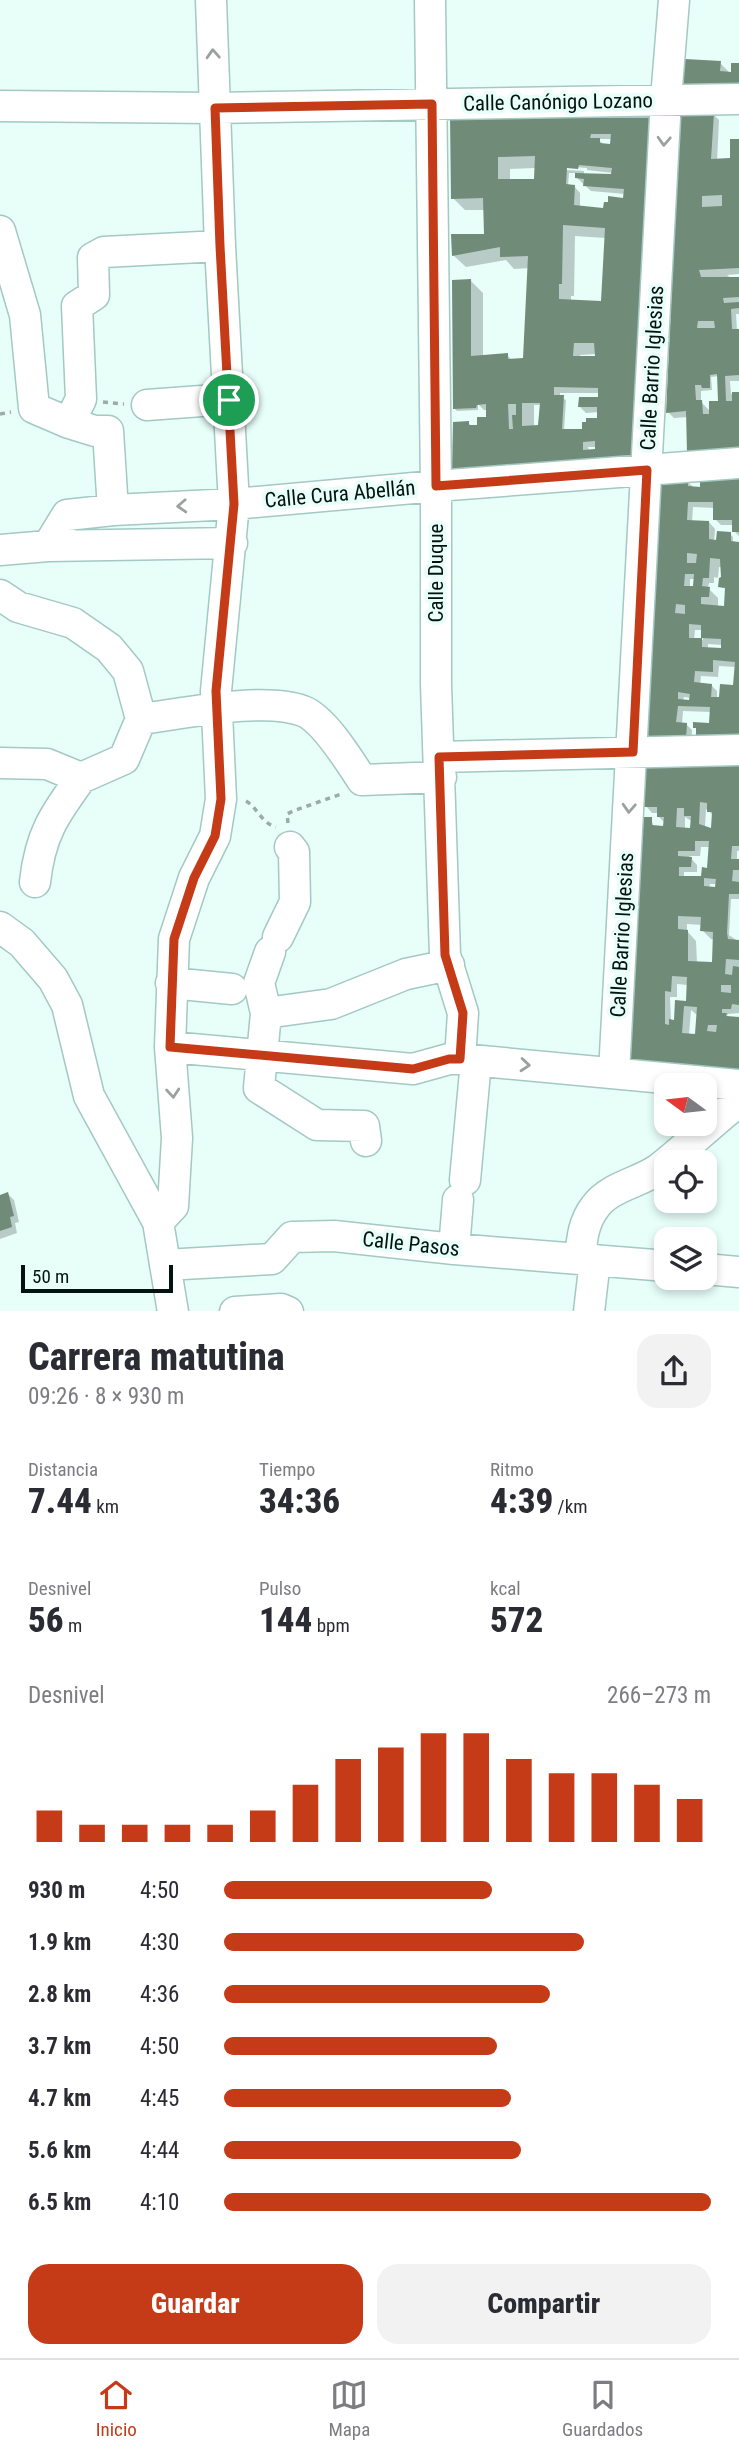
<!DOCTYPE html>
<html lang="es">
<meta charset="utf-8">
<style>
:root{--surface:#fff;--page:#f2f2f3;--text:#2b2b33;--muted:#7c7c81;--line:#e1e1e2;--accent:#c53b18}
body{margin:0;font-family:"Roboto Condensed",sans-serif;background:var(--page);color:var(--text);height:100vh;display:flex;flex-direction:column;font-size:26px;white-space:nowrap}
*{box-sizing:border-box;margin:0}
p{font-size:23px;color:var(--muted)}
.icon{flex:none;width:38px;height:38px;fill:none;stroke:currentColor;stroke-width:2;stroke-linecap:round;stroke-linejoin:round}
.map{position:relative;height:1311px;overflow:hidden}
.drawer{display:flex;flex-direction:column;background:var(--surface);flex:1}
.drawer>*{flex:none}
.needle{width:46px;rotate:285deg}
.tools{position:absolute;left:654px;top:1073px;display:grid;gap:14px}
.tools a{display:grid;place-items:center;width:63px;height:63px;border-radius:14px;background:var(--surface);box-shadow:0 4px 10px #0003;font-size:35px}
.scale{position:absolute;left:21px;bottom:18px;width:152px;box-sizing:border-box;padding-left:7px;border:4px solid #051310;border-top:0;font-size:19px;line-height:24px;white-space:nowrap;color:#051310;-webkit-text-stroke:5px #e7fef9;paint-order:stroke}
.pin{position:absolute;display:grid;place-items:center;width:60px;height:60px;color:#fff;margin:-30px;border:4px solid #fff;border-radius:50%;box-shadow:0 2px 7px #0007}
.round{display:grid;place-items:center;flex:none;width:74px;height:74px;border-radius:21px;background:var(--page)}
.overview{display:flex;align-items:center;justify-content:space-between;height:119px;padding:0 28px}
h1{font-size:38px;font-weight:800;line-height:52px}
.stats{display:grid;grid-template-columns:repeat(3,1fr);gap:10px;height:119px;padding:7px 28px}
.stats div{display:grid;align-content:center}
.stats b{font-size:35px;font-weight:800}
.stats small{font-size:19px;font-weight:400}
.stats p{font-size:19px}
.chart{height:196px;padding:14px 28px}
.chart p{display:flex;justify-content:space-between}
.chart svg{width:100%;height:126px;margin-top:7px;stroke:var(--accent);stroke-width:6}
.button{display:flex;gap:14px;margin-top:auto;padding:14px 28px}
.button a{flex:1;height:80px;border-radius:21px;background:var(--accent);color:#fff;font-size:28px;font-weight:800;line-height:80px;text-align:center}
.button a+a{background:var(--page);color:var(--text)}
ul{padding:0 28px;list-style:none;font-size:23px}
li{display:grid;grid-template-columns:112px 84px 1fr;align-items:center;height:52px}
li i{height:18px;border-radius:9px;background:var(--accent)}
.tabs{display:flex;justify-content:space-around;align-items:center;height:98px;border-top:2px solid var(--line);background:var(--surface);font-size:19px;color:var(--muted)}
.tabs a{display:grid;justify-items:center;gap:4px}
.tabs .selected{color:var(--accent)}
.map>svg:first-child{display:block}
.shadow{fill:#0003;fill-rule:evenodd}
.building{fill:#708b77;fill-rule:evenodd}
.lines{fill:none;stroke-linecap:round;stroke-linejoin:round}
.minor-casing{stroke:#a3c9c2;stroke-width:33}
.path{stroke:#98aca8;stroke-width:3.5;stroke-dasharray:5 5;stroke-linecap:butt}
.minor{stroke:#fff;stroke-width:30}
.oneway{stroke:#9ba19f}
.route-casing{stroke:#fff;stroke-width:14}
.route{stroke:#c53b18;stroke-width:9}
.labels{text-anchor:middle;dominant-baseline:central;stroke-width:7;stroke-linejoin:round;paint-order:stroke}
.street-label{font-size:21px;fill:#051310;stroke:#e7fef9}
</style>
<div class="map">
<svg width="739" height="1312" viewBox="0 0 739 1312">
<rect width="100%" height="100%" fill="#e7fef9"/>
<path class="shadow" d="M720,63L733,76L739,65V95L694,96Z
M713,114L719,120L717,161L735,160L739,141V274L727,275L732,279H739V314H736L737,331H739V381H730L731,394H739V456L688,417L674,418L668,412ZM719,376L720,403L711,412L701,402V391L712,390L711,377Z
M651,115L640,464L460,477L468,423L473,427H479L488,418V410H484L478,404V410L457,411L454,408L470,280L483,293V357L507,355L513,361L525,360L530,268L514,269L506,260L466,267L453,255L486,236L485,210H465L453,198L452,118ZM598,139H612V146L604,145ZM562,166L587,168V170L613,173V176H584V171L566,170ZM536,168V181H510V169ZM569,173H576V177L591,191L625,194L624,200L608,210L580,208V193L574,186H568ZM575,236L606,238L603,303L571,302V296H574ZM596,354V358H580V355ZM560,393H600V399L580,407L586,413L599,412V419L584,431H564L566,400L560,397ZM534,405H542L540,427H534ZM588,447H597V450L589,451Z
M739,478V536L734,531V525H721L715,519V508L693,507L692,522H709L715,529L714,544L730,534L733,537V543H739V743L698,731L695,727H711V712L683,711L682,724H686L692,730L691,744L655,745L688,482L694,488L701,489ZM719,567H723L720,587L727,589L726,608L718,607V598L708,588L709,583H714V577L718,578ZM690,579H695L698,588H690ZM695,630H703V640H694ZM708,644L723,645V650L708,649ZM719,666L736,667L735,687L717,699V691L711,685H700L701,676L718,677ZM684,697L691,698V702L683,701Z
M739,765V851H737V861H739V899H731L729,935L739,942V1013L728,1014L727,1016L739,1019L662,1070L651,819L654,827L663,828L665,823L659,817V813H652L646,806ZM706,809L714,816L713,830L705,827ZM685,817L693,822L690,829H685ZM701,847H710L709,870L703,878H684V872H697V865L689,856H700ZM710,884H717V889L709,888ZM687,924L702,925V930L711,939L715,940L714,967L697,963L696,941L687,931ZM677,984L688,985L687,1005L677,1002L676,1022L671,1021L670,997H677ZM691,1010L697,1015V1036L689,1035Z
M8,1194L14,1200L19,1222L15,1223L17,1233L0,1239V1197Z"/>
<path class="building" d="M685,59L721,61L720,71L731,72V63H739V86L683,87Z
M652,113L635,458L452,471L453,422L469,421V425H477V417H486V404L477,405L476,408L453,409L452,280L471,279V356L508,353V359L523,358L528,256L500,257V247L452,256L451,234H484L483,198L451,199L450,116ZM591,134H611L610,144L600,143V138H590ZM535,156L534,179H498V157ZM579,165L612,168L611,174L575,173V178L584,179L583,186L624,189L623,198L608,196V202H604L603,208L574,205L575,185L566,184L567,168L578,169ZM563,225L605,228L601,301L559,299V284H562ZM574,343H594L595,356H573ZM554,387L598,388V397H579L578,407H597V418H586V422H582V429H562L564,395H554ZM522,403H540L538,425L522,426ZM508,404H516V415H512L513,429H509ZM595,441V449L583,450V442Z
M680,113H714L711,159L730,158V139H739V268L699,270L701,277H739V297L723,298L724,303L739,302V308L731,309L732,329H739V375L725,376L726,401H732V392H739V450L687,453L686,411L666,413ZM722,195V206L702,207V196ZM698,321H714L715,328H697ZM717,374L718,401H709V414H703L702,400H696L695,385H701L702,388H710V375Z
M739,477V532H732V520H713V502H688L687,520L709,521V539L716,540L717,531L731,532V541L739,542V737L696,739V728H693V722L709,723L710,707L678,706L676,722L687,723L686,739L647,740L661,482L688,481V486L700,487V480ZM687,553L697,554L696,563H687ZM710,558L720,559L721,577L719,578L718,587L725,588L724,606L701,604V597H709L710,587L702,586L703,578H709ZM685,574H694L693,586H684ZM676,604L685,605V614L675,613ZM689,624L701,625V638H689ZM702,638L721,639V648L702,647ZM713,660L735,662L733,685L720,684L719,697H711L712,684L694,682L695,671L713,672ZM678,692L690,694L689,700L678,699Z
M739,763V846H732L731,859H739V870H733L732,881L739,882V894H729L727,933L728,939L739,940V960L726,959L725,974L732,975L733,966L739,967V1005L732,1004L731,1009H722V1013H727L726,1016L739,1017V1073L629,1062L643,817H652V825L663,826L664,817H657V807H644L646,765ZM700,802L707,803V812H712L711,828L699,824ZM677,808H684V816H691L690,828L676,827ZM695,841H709L707,868L702,867L701,876H679V867H691L692,857L678,856V851H695ZM704,878L716,879L715,887L704,886ZM678,916L701,917L700,931L713,932L712,962L688,961V930L678,929ZM672,976L687,977L686,1001L675,1000L674,1020L669,1019V1025L665,1024V991L671,992ZM721,985H731V993L721,992ZM684,1006L697,1007L695,1034L682,1033ZM708,1025H717L716,1032L707,1031Z
M8,1192L14,1216L10,1217L12,1227L0,1231V1195Z"/>
<g class="lines">
<defs>
<path id="minor" d="M430,0L436,486V684L445,955L463,1013L460,1059
M0,106L215,108L739,99
M0,231L25,315L34,408L69,423
M147,405L229,399
M113,510L108,431H95L69,423L81,399L77,306L94,295L93,258L104,252L220,246
M48,546L232,543
M0,550L48,546L67,515L113,510L234,504L436,486L739,463
M0,595L18,607L73,623L109,648L128,671L141,719C182,714 265,696 303,711C324,719 349,760 362,780L441,777
M439,757L739,750
M0,763L47,764L81,778L124,759L141,719
M35,882C40,835 54,815 81,778
M0,927L22,943L53,979L67,1005L89,1096L158,1222L173,1312
M278,937L295,902L294,852L290,847
M171,983L232,989
M266,1013L259,983L270,952
M170,1047L413,1069L449,1059H460L739,1085
M614,1073L666,99L674,0
M366,1141L364,1126L317,1125L259,1088L266,1013L331,1004L406,974L449,965
M465,1180L476,1061
M158,1222L173,1206L177,1138L170,1047L174,939L194,878L215,836L221,799L216,691L234,504L220,246L211,0
M454,1249L458,1200
M580,1258C582,1239 583,1223 595,1207C610,1186 640,1183 660,1168C686,1147 712,1123 739,1101
M165,1265L272,1259L292,1237L334,1236L454,1249L667,1266
M705,1269L739,1272
M235,1312L281,1309L288,1312
M589,1312L595,1260"/>
</defs>
<use href="#minor" class="minor-casing"/>
<path class="path" d="M103,402L124,404
M0,414L11,412
M246,801C258,808 261,823 276,827
M288,823L287,814L293,811L344,793"/>
<use href="#minor" class="minor"/>
</g>
<defs><path id="oneway-chevron" d="M-2-3.5L2.5 0L-2 3.5" fill="none" stroke-width="1.6" stroke-linecap="round" stroke-linejoin="round" transform="scale(1.75)"/></defs>
<g class="oneway">
<use href="#oneway-chevron" transform="translate(213 54) rotate(-93)"/>
<use href="#oneway-chevron" transform="translate(664 141) rotate(93)"/>
<use href="#oneway-chevron" transform="translate(182 506) rotate(177)"/>
<use href="#oneway-chevron" transform="translate(629 808) rotate(93)"/>
<use href="#oneway-chevron" transform="translate(525 1065) rotate(5)"/>
<use href="#oneway-chevron" transform="translate(173 1093) rotate(85)"/>
</g>
<g class="lines">
<defs>
<path id="route" d="M432,104L436,486L647,470L633,752L439,757L445,955L463,1013L460,1059H449L413,1069L170,1047L174,939L194,878L215,836L221,799L216,691L234,504L220,246L215,108Z"/>
</defs>
<use href="#route" class="route-casing"/>
<use href="#route" class="route"/>
</g>
<g class="labels">
<g class="street-label">
<text transform="translate(558 102) rotate(-1)">Calle Canónigo Lozano</text>
<text transform="translate(652 368) rotate(-87)">Calle Barrio Iglesias</text>
<text transform="translate(340 494) rotate(-5)">Calle Cura Abellán</text>
<text transform="translate(436 573) rotate(-90)">Calle Duque</text>
<text transform="translate(622 935) rotate(-87)">Calle Barrio Iglesias</text>
<text transform="translate(411 1244) rotate(6)">Calle Pasos</text>
</g>
</g>
</svg>
<div class="tools">
<a><svg class="needle" viewBox="-14 -14 28 28"><path d="M0-13l5 13h-10z" fill="#e53935"/><path d="M0 13l5-13h-10z" fill="#7c7c81"/></svg></a>
<a><svg class="icon" aria-label="locate" viewBox="0 0 24 24"><circle cx="12" cy="12" r="6"/><path d="M12 2v4M12 18v4M2 12h4M18 12h4"/></svg></a>
<a><svg class="icon" aria-label="layers" viewBox="0 0 24 24"><path d="M12 4l9 5-9 5-9-5zM3 14l9 5 9-5"/></svg></a>
</div>
<div class="scale">50 m</div>
<div class="pin" style="left:229px;top:400px;background:#1e9e55"><svg class="icon" aria-label="arrive" viewBox="0 0 24 24"><path d="M6 21V4h12l-3 4 3 4H6"/></svg></div>
</div>
<section class="drawer">
<div class="overview"><div><h1>Carrera matutina</h1><p>09:26 · 8 × 930 m</p></div><a class="round"><svg class="icon" aria-label="share" viewBox="0 0 24 24"><path d="M12 15V3M7 8l5-5 5 5M5 13v7h14v-7"/></svg></a></div>
<div class="stats">
<div><p>Distancia</p><b>7.44<small> km</small></b></div>
<div><p>Tiempo</p><b>34:36</b></div>
<div><p>Ritmo</p><b>4:39<small> /km</small></b></div>
</div>
<div class="stats">
<div><p>Desnivel</p><b>56<small> m</small></b></div>
<div><p>Pulso</p><b>144<small> bpm</small></b></div>
<div><p>kcal</p><b>572</b></div>
</div>
<div class="chart"><p><span>Desnivel</span>266–273 m</p>
<svg viewBox="0 0 160 44" preserveAspectRatio="none"><path d="M5 44V33M15 44V38M25 44V38M35 44V38M45 44V38M55 44V33M65 44V24M75 44V15M85 44V11M95 44V6M105 44V6M115 44V15M125 44V20M135 44V20M145 44V24M155 44V29"/></svg>
</div>
<ul>
<li><b>930 m</b>4:50<i style="width:55%"></i></li>
<li><b>1.9 km</b>4:30<i style="width:74%"></i></li>
<li><b>2.8 km</b>4:36<i style="width:67%"></i></li>
<li><b>3.7 km</b>4:50<i style="width:56%"></i></li>
<li><b>4.7 km</b>4:45<i style="width:59%"></i></li>
<li><b>5.6 km</b>4:44<i style="width:61%"></i></li>
<li><b>6.5 km</b>4:10<i style="width:100%"></i></li>
</ul>
<div class="button"><a>Guardar</a><a>Compartir</a></div>
</section>
<nav class="tabs">
<a class="selected"><svg class="icon" aria-label="home" viewBox="0 0 24 24"><path d="M3 11l9-7 9 7M6 9v11h12V9"/></svg>Inicio</a>
<a><svg class="icon" aria-label="map" viewBox="0 0 24 24"><path d="M3 6l6-2 6 2 6-2v14l-6 2-6-2-6 2zM9 4v14M15 6v14"/></svg>Mapa</a>
<a><svg class="icon" aria-label="saved" viewBox="0 0 24 24"><path d="M7 4h10v16l-5-4-5 4z"/></svg>Guardados</a>
</nav>
